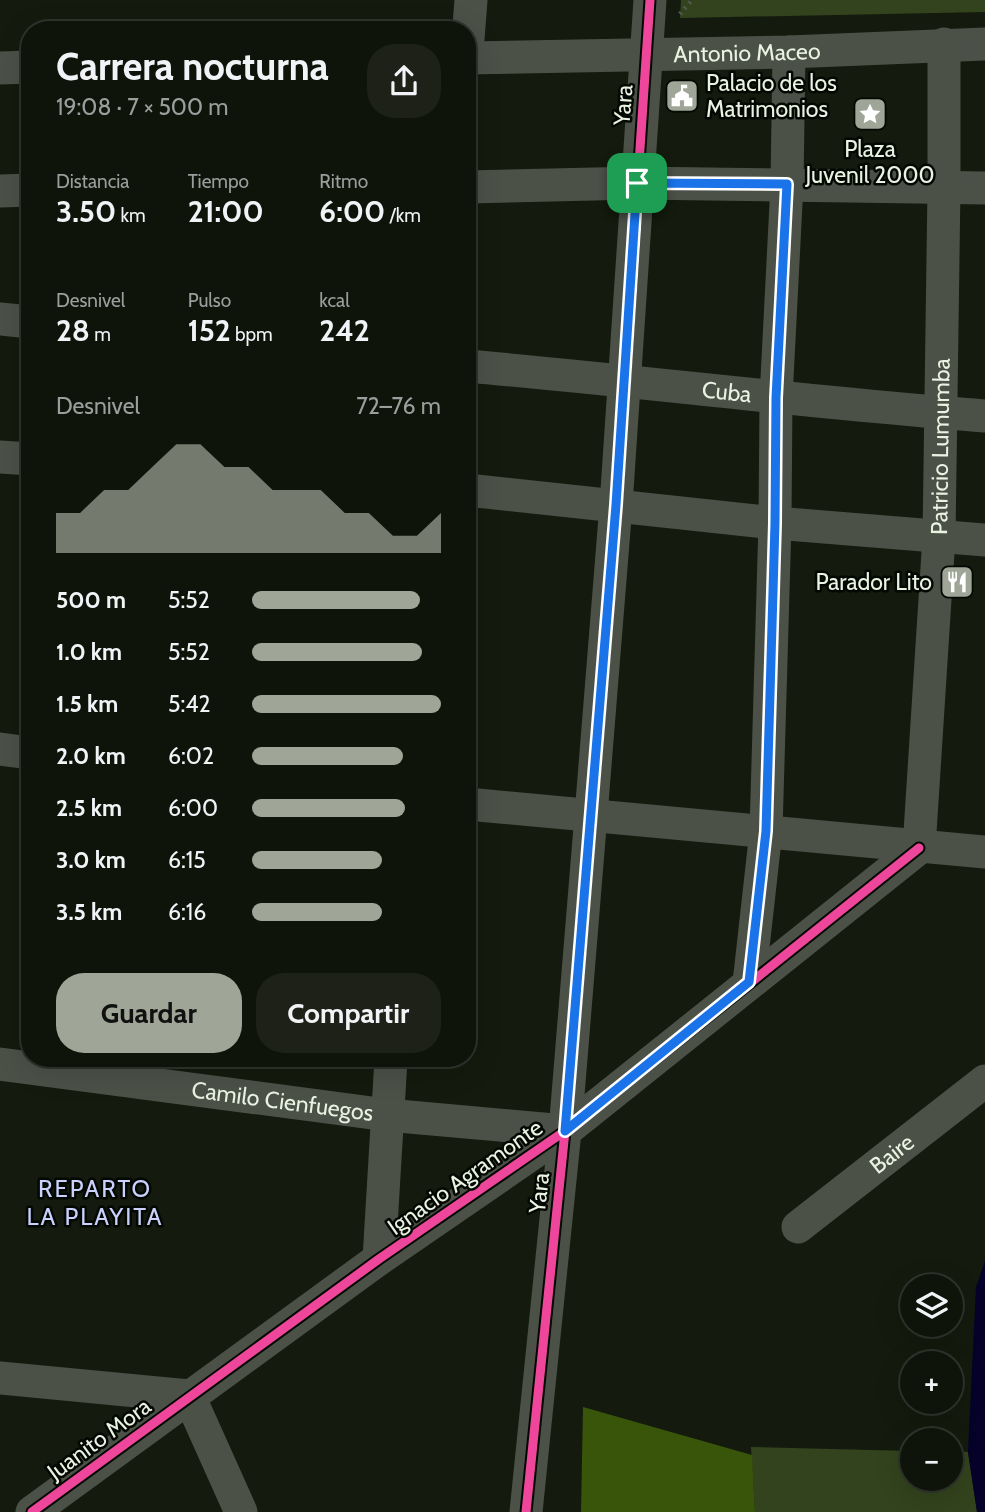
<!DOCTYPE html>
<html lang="es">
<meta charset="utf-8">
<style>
:root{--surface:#0f140a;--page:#1d2118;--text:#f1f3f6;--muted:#9b9e9c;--line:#2f332b;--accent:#9fa697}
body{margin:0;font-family:Cabin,sans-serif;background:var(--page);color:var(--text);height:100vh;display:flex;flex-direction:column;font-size:26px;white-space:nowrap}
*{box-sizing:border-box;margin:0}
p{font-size:23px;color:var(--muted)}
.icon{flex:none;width:38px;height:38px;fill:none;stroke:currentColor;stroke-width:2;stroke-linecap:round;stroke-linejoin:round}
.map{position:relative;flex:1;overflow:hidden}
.panel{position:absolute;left:21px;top:21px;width:455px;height:1046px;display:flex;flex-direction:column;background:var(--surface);border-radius:28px;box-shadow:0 7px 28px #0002,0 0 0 2px var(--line)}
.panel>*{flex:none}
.fabs{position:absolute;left:900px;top:1274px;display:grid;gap:14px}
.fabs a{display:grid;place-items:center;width:63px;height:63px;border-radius:50%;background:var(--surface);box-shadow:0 7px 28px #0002,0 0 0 2px var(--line);font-size:35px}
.pin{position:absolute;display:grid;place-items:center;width:60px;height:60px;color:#fff;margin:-30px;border-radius:14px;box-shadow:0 4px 10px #0006}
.round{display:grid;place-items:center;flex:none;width:74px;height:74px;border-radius:28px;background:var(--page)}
.overview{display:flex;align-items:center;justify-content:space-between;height:119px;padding:0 35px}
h1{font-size:38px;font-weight:800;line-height:52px}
.stats{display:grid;grid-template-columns:repeat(3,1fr);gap:10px;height:119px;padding:7px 35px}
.stats div{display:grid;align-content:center}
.stats b{font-size:30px;font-weight:800}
.stats small{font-size:19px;font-weight:400}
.stats p{font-size:19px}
.chart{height:196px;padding:14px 35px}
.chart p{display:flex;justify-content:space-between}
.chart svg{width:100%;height:126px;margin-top:7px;fill:var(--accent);opacity:.7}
.button{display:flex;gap:14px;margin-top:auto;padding:14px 35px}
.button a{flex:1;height:80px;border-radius:28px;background:var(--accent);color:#111;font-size:28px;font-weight:800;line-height:80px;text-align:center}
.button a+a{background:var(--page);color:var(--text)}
ul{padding:0 35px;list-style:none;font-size:23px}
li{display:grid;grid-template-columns:112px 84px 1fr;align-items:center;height:52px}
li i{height:18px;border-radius:9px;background:var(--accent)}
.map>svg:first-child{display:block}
.green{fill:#32431d}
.forest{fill:#38550a}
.water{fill:#070229}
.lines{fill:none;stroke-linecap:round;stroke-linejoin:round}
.path{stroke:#555a50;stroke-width:4.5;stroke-dasharray:2 5;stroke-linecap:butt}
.street{stroke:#4c5148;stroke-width:33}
.cycleway-casing{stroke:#040802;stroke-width:13}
.cycleway{stroke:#ed469a;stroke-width:9}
.route-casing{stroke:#fff;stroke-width:14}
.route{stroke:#1a73e8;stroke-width:9}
.labels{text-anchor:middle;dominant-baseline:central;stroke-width:5;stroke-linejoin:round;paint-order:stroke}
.street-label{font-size:23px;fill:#eaf2e2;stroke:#040802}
.poi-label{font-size:23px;fill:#eaf2e2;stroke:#040802;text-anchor:start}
.neighbourhood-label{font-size:24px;letter-spacing:2px;fill:#cad1fc;stroke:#040802}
</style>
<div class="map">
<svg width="985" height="1512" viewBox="0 0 985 1512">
<rect width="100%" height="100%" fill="#141a0d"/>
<path class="green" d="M681,0H985V12L680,18Z
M751,1447L912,1451V1479H950V1451L968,1452L977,1512H755Z"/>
<path class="forest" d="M583,1407L752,1455L755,1512H581Z"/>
<path class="water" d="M985,1261V1512H977L968,1452L976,1287Z"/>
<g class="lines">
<path class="path" d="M680,14L692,0"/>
<g class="street">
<path d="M467,52L471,0"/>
<path id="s1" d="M467,58L789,52L985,44"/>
<path d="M0,68L30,67"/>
<path d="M467,187L637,183L985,188"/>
<path d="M0,191L30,190"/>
<path d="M0,319L30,322"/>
<path id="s2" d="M467,366C640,381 812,403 985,416"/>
<path d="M0,457L30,459"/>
<path d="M467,490L775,523L985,540"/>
<path d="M0,749L30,753"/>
<path d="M467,804L985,852"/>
<path id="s3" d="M919,848L939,537L944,187V44"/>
<path d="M749,983L766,831L775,523L776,398L787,184L789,52"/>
<path id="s4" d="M0,1064L387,1115L565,1131"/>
<path id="s5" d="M798,1227L985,1081"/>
<path d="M379,1259L391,1059"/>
<path d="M0,1378L189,1396"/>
<path d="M189,1396L241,1512"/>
<path d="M32,1512L379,1259L565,1131L919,848"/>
<path d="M526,1512L565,1131L591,815L616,505L650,0"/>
</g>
<defs>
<path id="cycleway" d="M32,1512L379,1259L565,1131L919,848
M526,1512L565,1131L591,815L616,505L650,0"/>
</defs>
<use href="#cycleway" class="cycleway-casing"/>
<use href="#cycleway" class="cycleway"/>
</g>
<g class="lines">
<defs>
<path id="route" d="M637,183L787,184L776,398L775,523L766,831L749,982L565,1131L616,505Z"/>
</defs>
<use href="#route" class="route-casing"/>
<use href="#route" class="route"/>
</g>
<defs>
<symbol id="civic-square" viewBox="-11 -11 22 22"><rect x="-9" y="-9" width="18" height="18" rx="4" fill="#9fa697" stroke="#040802"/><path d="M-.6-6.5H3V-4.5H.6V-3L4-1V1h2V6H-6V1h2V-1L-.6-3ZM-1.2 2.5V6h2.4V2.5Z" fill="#fff"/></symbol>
<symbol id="sight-square" viewBox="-11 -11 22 22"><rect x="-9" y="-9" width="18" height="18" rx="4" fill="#9fa697" stroke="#040802"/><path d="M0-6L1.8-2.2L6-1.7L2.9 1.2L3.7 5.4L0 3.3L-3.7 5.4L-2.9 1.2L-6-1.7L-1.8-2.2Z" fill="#fff"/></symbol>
<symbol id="restaurant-square" viewBox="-11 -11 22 22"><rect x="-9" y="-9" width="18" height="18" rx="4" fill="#9fa697" stroke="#040802"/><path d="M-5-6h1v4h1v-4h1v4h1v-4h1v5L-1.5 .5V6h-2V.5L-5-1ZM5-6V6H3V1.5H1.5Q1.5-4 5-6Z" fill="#fff"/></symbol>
</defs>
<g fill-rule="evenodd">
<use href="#civic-square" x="663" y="77" width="38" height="38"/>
<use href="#sight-square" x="851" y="95" width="38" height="38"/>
<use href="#restaurant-square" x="938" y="563" width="38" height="38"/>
</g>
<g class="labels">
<g class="street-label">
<text stroke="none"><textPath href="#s1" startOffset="280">Antonio Maceo</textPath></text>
<text transform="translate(623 105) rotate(-86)">Yara</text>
<text stroke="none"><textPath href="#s2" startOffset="261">Cuba</textPath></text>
<text stroke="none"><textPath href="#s3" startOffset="402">Patricio Lumumba</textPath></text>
<text stroke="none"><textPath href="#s4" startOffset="285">Camilo Cienfuegos</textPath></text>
<text stroke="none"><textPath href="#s5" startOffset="119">Baire</textPath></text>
<text transform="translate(465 1177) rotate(-35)">Ignacio Agramonte</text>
<text transform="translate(539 1193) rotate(-84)">Yara</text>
<text transform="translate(99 1439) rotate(-36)">Juanito Mora</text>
</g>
<g class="poi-label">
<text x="706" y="83">Palacio de los<tspan x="706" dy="26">Matrimonios</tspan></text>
<text x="870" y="149" text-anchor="middle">Plaza<tspan x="870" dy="26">Juvenil 2000</tspan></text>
<text x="932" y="582" text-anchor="end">Parador Lito</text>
</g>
<g class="neighbourhood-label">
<text x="95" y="1188">REPARTO<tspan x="95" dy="28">LA PLAYITA</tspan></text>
</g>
</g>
</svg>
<div class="fabs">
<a><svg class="icon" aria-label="layers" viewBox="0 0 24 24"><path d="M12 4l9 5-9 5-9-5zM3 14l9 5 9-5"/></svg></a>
<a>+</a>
<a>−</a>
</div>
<div class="pin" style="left:637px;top:183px;background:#1e9e55"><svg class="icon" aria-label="arrive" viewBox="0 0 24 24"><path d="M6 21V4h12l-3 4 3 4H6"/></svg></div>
<section class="panel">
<div class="overview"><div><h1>Carrera nocturna</h1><p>19:08 · 7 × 500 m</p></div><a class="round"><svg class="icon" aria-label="share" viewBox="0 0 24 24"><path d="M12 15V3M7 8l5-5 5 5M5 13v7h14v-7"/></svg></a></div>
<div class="stats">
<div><p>Distancia</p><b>3.50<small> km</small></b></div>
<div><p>Tiempo</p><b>21:00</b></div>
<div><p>Ritmo</p><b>6:00<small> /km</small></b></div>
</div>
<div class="stats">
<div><p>Desnivel</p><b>28<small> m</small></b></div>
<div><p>Pulso</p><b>152<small> bpm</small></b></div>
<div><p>kcal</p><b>242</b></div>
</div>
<div class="chart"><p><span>Desnivel</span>72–76 m</p>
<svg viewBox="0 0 160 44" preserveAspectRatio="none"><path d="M0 44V30L10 30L20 22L30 22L40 14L50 6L60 6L70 14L80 14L90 22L100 22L110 22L120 30L130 30L140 38L150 38L160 30V44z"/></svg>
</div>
<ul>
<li><b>500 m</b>5:52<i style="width:89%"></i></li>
<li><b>1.0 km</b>5:52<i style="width:90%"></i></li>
<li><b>1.5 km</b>5:42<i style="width:100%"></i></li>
<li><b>2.0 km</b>6:02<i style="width:80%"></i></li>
<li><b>2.5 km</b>6:00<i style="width:81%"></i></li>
<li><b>3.0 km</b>6:15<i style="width:69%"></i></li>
<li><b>3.5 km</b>6:16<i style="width:69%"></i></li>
</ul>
<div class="button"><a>Guardar</a><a>Compartir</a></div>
</section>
</div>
